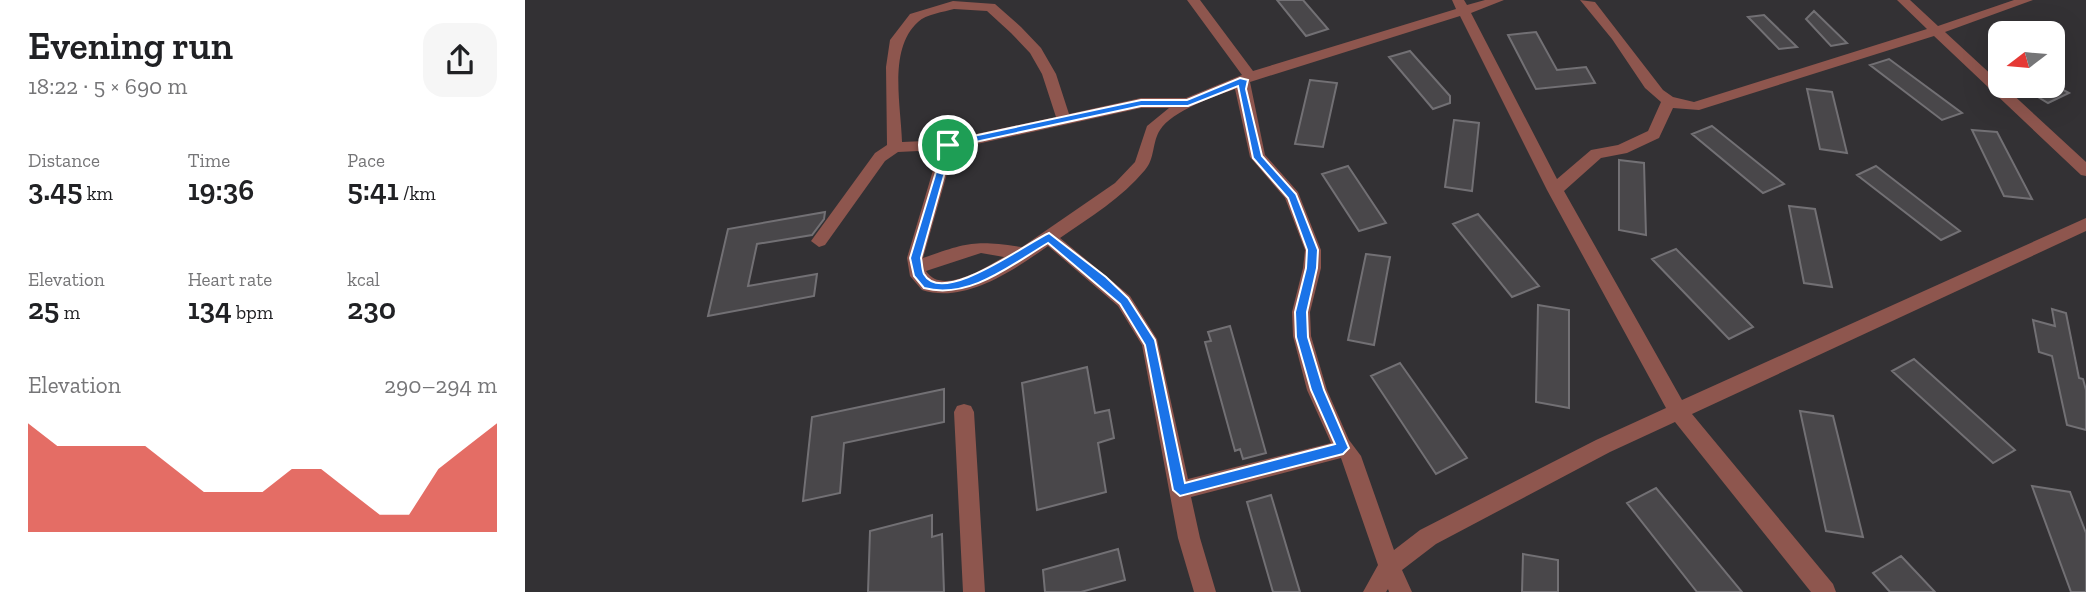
<!DOCTYPE html>
<meta charset="utf-8">
<style>
:root{--surface:#fff;--page:#f6f6f6;--text:#202124;--muted:#757577;--accent:#d93025}
body{margin:0;font-family:"Zilla Slab",serif;background:var(--page);color:var(--text);height:100vh;display:flex;flex-direction:column;font-size:26px;white-space:nowrap}
*{box-sizing:border-box;margin:0}
p{font-size:23px;color:var(--muted)}
.icon{flex:none;width:38px;height:38px;fill:none;stroke:currentColor;stroke-width:2;stroke-linecap:round;stroke-linejoin:round}
.map{position:relative;flex:1;overflow:hidden}
.drawer{display:flex;flex-direction:column;background:var(--surface);width:525px}
.drawer>*{flex:none}
.needle{width:46px;rotate:254deg}
.controls{position:absolute;left:1463px;top:21px;display:grid;gap:14px}
.controls a{display:grid;place-items:center;width:77px;height:77px;border-radius:14px;background:var(--surface);box-shadow:0 7px 28px #0002;font-size:35px}
.pin{position:absolute;display:grid;place-items:center;width:60px;height:60px;color:#fff;margin:-30px;border:4px solid #fff;border-radius:50%;box-shadow:0 2px 7px #0007}
.round{display:grid;place-items:center;flex:none;width:74px;height:74px;border-radius:21px;background:var(--page)}
.overview{display:flex;align-items:center;justify-content:space-between;height:119px;padding:0 28px}
h1{font-size:38px;font-weight:600;line-height:52px}
.stats{display:grid;grid-template-columns:repeat(3,1fr);gap:10px;height:119px;padding:7px 28px}
.stats div{display:grid;align-content:center}
.stats b{font-size:30px;font-weight:600}
.stats small{font-size:19px;font-weight:400}
.stats p{font-size:19px}
.chart{height:196px;padding:14px 28px}
.chart p{display:flex;justify-content:space-between}
.chart svg{width:100%;height:126px;margin-top:7px;fill:var(--accent);opacity:.7}
main{display:flex;flex:1;min-height:0}
.map>svg:first-child{display:block}
.building{fill:#49474a;stroke:#727074;stroke-width:2}
.lines{fill:none;stroke-linecap:round;stroke-linejoin:round}
.minor{fill:#8e564e;fill-rule:evenodd}
.route{fill:#1a73e8;stroke:#fff;stroke-width:2;fill-rule:evenodd}
</style>
<main>
<section class="drawer">
<div class="overview"><div><h1>Evening run</h1><p>18:22 · 5 × 690 m</p></div><a class="round"><svg class="icon" aria-label="share" viewBox="0 0 24 24"><path d="M12 15V3M7 8l5-5 5 5M5 13v7h14v-7"/></svg></a></div>
<div class="stats">
<div><p>Distance</p><b>3.45<small> km</small></b></div>
<div><p>Time</p><b>19:36</b></div>
<div><p>Pace</p><b>5:41<small> /km</small></b></div>
</div>
<div class="stats">
<div><p>Elevation</p><b>25<small> m</small></b></div>
<div><p>Heart rate</p><b>134<small> bpm</small></b></div>
<div><p>kcal</p><b>230</b></div>
</div>
<div class="chart"><p><span>Elevation</span>290–294 m</p>
<svg viewBox="0 0 160 44" preserveAspectRatio="none"><path d="M0 44V6L10 14L20 14L30 14L40 14L50 22L60 30L70 30L80 30L90 22L100 22L110 30L120 38L130 38L140 22L150 14L160 6V44z"/></svg>
</div>
</section>
<div class="map">
<svg width="1561" height="592" viewBox="0 0 1561 592">
<rect width="100%" height="100%" fill="#333134"/>
<path class="building" d="M752,0H778L803,29L781,36Z
M1289,11L1322,43L1306,46L1281,19Z
M1239,15L1272,47L1254,49L1223,17Z
M1011,32L1032,70L1061,67L1070,83L1011,89L983,35Z
M885,51L925,96V103L908,109L864,57Z
M1364,59L1437,113L1417,120L1345,65Z
M785,80L812,83L798,147L770,144Z
M1525,86H1531L1544,93L1523,103L1508,94Z
M1282,89L1307,92L1322,153L1295,149Z
M929,120L954,123L947,191L920,187Z
M1187,126L1259,184L1238,193L1167,134Z
M1447,130L1472,132L1507,199L1479,196Z
M1094,160L1119,163L1121,235L1094,230Z
M823,166L861,223L834,231L797,174Z
M1351,166L1435,231L1416,240L1332,175Z
M1264,206L1290,209L1307,287L1279,283Z
M300,212L299,219L287,235L232,244L223,286L292,274L289,296L183,316L203,229Z
M953,214L1014,286L987,297L928,224Z
M1151,249L1228,327L1204,339L1127,259Z
M841,254L865,257L849,345L823,340Z
M1013,305L1044,310V408L1011,402Z
M1527,309L1541,313L1554,378L1558,379L1561,390V430L1542,425L1527,356L1514,352L1508,320L1530,326Z
M705,326L741,453L718,459L715,449L710,451L680,342L686,341L683,332Z
M1389,359L1490,450L1468,463L1367,371Z
M875,363L942,458L911,474L846,376Z
M562,367L570,413L584,410L589,438L573,443L581,492L512,510L497,383Z
M419,389V422L319,443L315,493L278,501L287,417Z
M1275,411L1308,416L1338,537L1301,531Z
M1507,486L1545,492L1561,533V592H1546Z
M1131,488L1217,592H1172L1102,503Z
M746,495L775,592H748L722,502Z
M407,515V537L417,534L419,592H343L345,531Z
M593,549L600,580L556,592H520L518,570Z
M998,554L1033,560V592H997Z
M1376,556L1410,592H1365L1348,573Z"/>
<g class="lines">
<path class="minor" d="M662,0H675L728,71L931,9L927,0H939L942,5L960,0H979L946,13L1032,179L1066,150L1093,145L1123,131L1136,102L1120,88L1087,39L1055,0L1070,2L1138,90L1148,97L1169,102L1402,29L1372,0H1385L1413,26L1489,0H1508L1420,32L1561,162V176L1556,175L1409,36L1174,110L1148,108L1134,138L1102,153L1076,158L1039,191L1157,400L1561,218V231L1167,414L1308,584L1311,592H1286L1150,422L1085,452L911,544L877,570L887,592H864L863,589L861,592H838L853,565L816,458L666,497L675,538L691,592H669L653,538L617,345L593,306L523,246C489,270 440,304 397,290L385,276L382,258L414,150L373,152L360,161L300,245L294,247L286,241L350,153L362,145L361,67L365,40L385,14L428,1L470,4L496,27L516,48L531,74L544,114L616,98H661L717,75ZM429,9L462,11L486,33L505,53L517,74L531,117L423,140L377,142C376,105 363,49 393,22C401,14 419,12 429,9ZM935,16L1022,190L1141,408L1071,440L895,530L869,550L836,456L824,440L802,390L786,336L785,312L796,268V250L773,192L740,155L725,82ZM710,89L725,157L760,198L780,250L778,268L767,312L768,336L782,390L806,443L663,479L632,339L605,296L535,238C565,217 597,198 620,170C630,159 627,142 635,130C647,111 690,96 710,89ZM616,108H644L622,126L610,162L590,183L497,247C450,240 443,242 398,258L429,149ZM456,253L479,257C461,267 417,296 401,271Z
M439,404L446,406L449,412L460,592H438L429,412L432,406Z"/>
</g>
<path class="route" d="M715,78L723,80L721,89L737,156L771,194L793,250L792,268L782,312L783,337L799,390L824,448L818,454L655,496L648,490L620,345L595,304L523,243C486,265 444,300 399,288L389,276L385,258L420,142L616,100H662ZM713,86L728,158L763,198L782,250L781,268L770,312L771,337L786,390L810,444L660,483L630,340L603,298L581,277L524,233C503,242 417,307 399,274C397,270 397,262 396,258L427,147L616,106H663Z"/>
</svg>
<div class="controls">
<a><svg class="needle" viewBox="-14 -14 28 28"><path d="M0-13l5 13h-10z" fill="#e53935"/><path d="M0 13l5-13h-10z" fill="#757577"/></svg></a>
</div>
<div class="pin" style="left:423px;top:145px;background:#1e9e55"><svg class="icon" aria-label="arrive" viewBox="0 0 24 24"><path d="M6 21V4h12l-3 4 3 4H6"/></svg></div>
</div>
</main>
